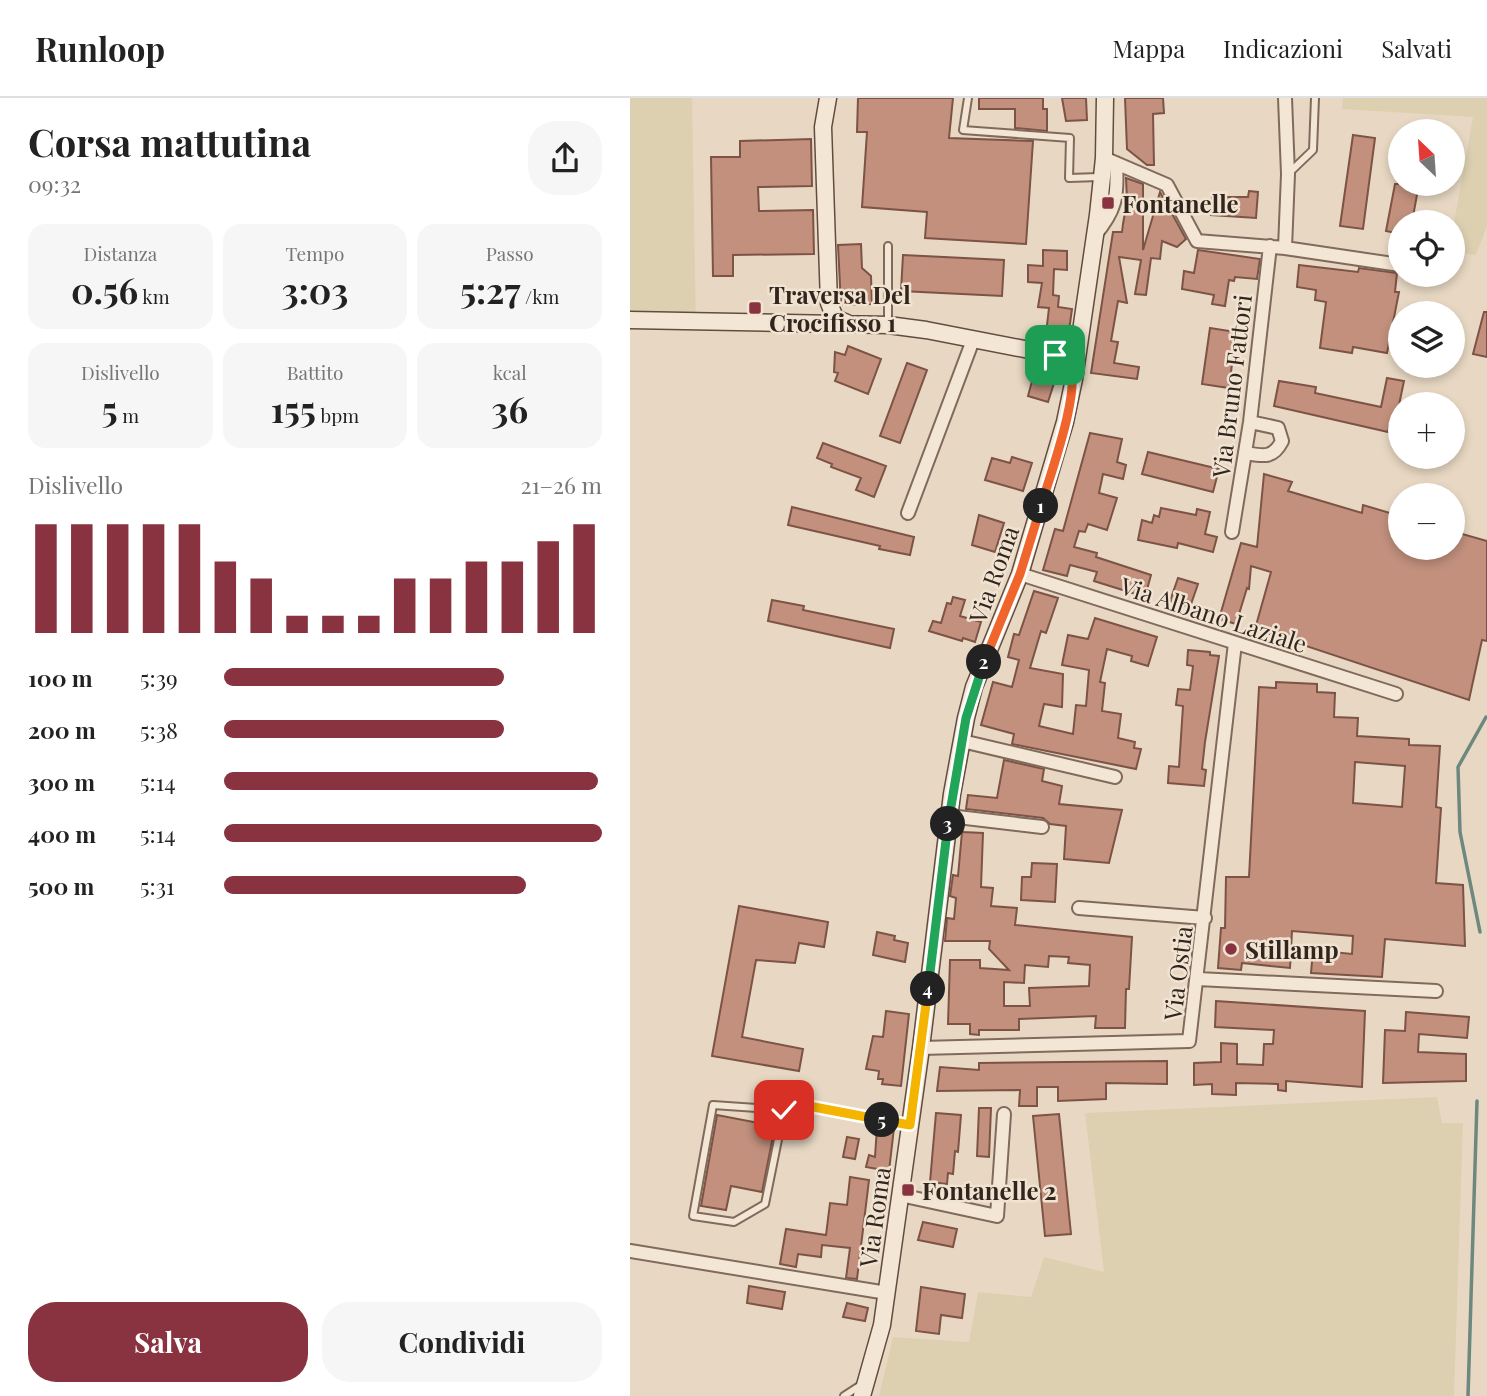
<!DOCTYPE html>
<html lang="it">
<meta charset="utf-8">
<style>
:root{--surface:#fff;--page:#f6f6f6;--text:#222;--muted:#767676;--line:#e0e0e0;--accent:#88333f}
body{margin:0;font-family:"Playfair Display",serif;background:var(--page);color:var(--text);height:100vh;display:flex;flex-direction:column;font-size:26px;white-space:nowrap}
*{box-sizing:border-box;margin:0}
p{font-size:23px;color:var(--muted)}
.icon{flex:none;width:38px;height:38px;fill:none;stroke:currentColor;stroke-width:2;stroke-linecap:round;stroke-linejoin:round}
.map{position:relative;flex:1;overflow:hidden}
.side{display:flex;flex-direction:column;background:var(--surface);width:630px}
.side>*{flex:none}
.needle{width:46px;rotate:335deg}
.buttons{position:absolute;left:758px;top:21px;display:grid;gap:14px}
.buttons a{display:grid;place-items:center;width:77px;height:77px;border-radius:50%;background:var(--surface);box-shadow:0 4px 10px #0003;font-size:35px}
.pin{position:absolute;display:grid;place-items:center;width:60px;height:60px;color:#fff;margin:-30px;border-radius:14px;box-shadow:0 4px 10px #0006}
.km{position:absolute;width:35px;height:35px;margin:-18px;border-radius:50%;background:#222;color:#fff;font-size:19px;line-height:35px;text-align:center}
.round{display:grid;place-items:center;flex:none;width:74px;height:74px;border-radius:28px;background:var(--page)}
.head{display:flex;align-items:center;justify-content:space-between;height:119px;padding:0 28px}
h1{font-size:38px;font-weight:700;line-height:52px}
.metrics{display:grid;grid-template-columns:repeat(3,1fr);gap:10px;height:119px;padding:7px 28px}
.metrics div{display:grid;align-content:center;border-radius:18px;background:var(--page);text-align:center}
.metrics b{font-size:35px;font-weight:700}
.metrics small{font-size:19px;font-weight:400}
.metrics p{font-size:19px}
.chart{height:196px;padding:14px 28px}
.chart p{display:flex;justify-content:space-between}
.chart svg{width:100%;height:126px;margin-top:7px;stroke:var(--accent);stroke-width:6}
.button{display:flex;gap:14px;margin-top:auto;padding:14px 28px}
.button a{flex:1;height:80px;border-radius:28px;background:var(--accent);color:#fff;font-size:28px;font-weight:700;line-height:80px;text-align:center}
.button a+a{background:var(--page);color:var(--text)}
ul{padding:0 28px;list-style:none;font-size:23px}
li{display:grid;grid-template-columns:112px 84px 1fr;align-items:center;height:52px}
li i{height:18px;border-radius:9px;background:var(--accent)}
header{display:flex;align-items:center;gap:42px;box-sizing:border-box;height:98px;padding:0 35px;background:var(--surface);border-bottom:2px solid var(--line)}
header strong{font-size:33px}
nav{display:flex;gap:38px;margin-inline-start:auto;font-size:24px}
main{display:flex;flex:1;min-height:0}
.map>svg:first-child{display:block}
.farmland{fill:#ddd0b1}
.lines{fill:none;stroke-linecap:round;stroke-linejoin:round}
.stream{stroke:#6d887e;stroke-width:3.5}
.building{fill:#c2907d;stroke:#7c5345;stroke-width:2;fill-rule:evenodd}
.lane-casing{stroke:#806a5c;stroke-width:10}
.street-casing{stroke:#806a5c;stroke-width:16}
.secondary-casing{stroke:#624c3f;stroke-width:19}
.lane{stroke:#f4e6d5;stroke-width:6}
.street{stroke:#f4e6d5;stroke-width:12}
.secondary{stroke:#f4e6d5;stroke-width:16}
.split-1-casing{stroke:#fff;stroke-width:14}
.split-2-casing{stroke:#fff;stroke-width:14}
.split-3-casing{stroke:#fff;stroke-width:14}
.split-4-casing{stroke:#fff;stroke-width:14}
.split-5-casing{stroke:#fff;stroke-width:14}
.split-6-casing{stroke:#fff;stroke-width:14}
.split-1{stroke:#f0652b;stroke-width:9}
.split-2{stroke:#f0652b;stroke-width:9}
.split-3{stroke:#22a559;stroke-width:9}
.split-4{stroke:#22a559;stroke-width:9}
.split-5{stroke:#f5b400;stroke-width:9}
.split-6{stroke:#f5b400;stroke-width:9}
.poi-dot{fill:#88333f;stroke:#f0e3d1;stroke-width:2.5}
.labels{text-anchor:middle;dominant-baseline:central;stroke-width:5;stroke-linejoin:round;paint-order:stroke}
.poi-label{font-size:24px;font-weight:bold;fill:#32251e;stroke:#f0e3d1;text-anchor:start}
.street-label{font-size:24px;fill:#32251e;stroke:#f0e3d1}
</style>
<header>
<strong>Runloop</strong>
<nav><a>Mappa</a><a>Indicazioni</a><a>Salvati</a></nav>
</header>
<main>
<section class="side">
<div class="head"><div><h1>Corsa mattutina</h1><p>09:32</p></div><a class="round"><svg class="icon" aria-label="share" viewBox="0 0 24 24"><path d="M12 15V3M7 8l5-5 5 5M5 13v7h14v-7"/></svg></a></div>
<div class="metrics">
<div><p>Distanza</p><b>0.56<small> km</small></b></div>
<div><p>Tempo</p><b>3:03</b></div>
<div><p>Passo</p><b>5:27<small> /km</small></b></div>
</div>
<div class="metrics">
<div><p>Dislivello</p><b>5<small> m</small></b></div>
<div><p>Battito</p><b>155<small> bpm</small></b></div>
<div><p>kcal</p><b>36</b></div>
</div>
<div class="chart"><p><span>Dislivello</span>21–26 m</p>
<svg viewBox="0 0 160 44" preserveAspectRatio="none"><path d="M5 44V6M15 44V6M25 44V6M35 44V6M45 44V6M55 44V19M65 44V25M75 44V38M85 44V38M95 44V38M105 44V25M115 44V25M125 44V19M135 44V19M145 44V12M155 44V6"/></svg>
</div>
<ul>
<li><b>100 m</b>5:39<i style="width:74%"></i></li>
<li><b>200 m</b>5:38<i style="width:74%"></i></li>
<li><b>300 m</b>5:14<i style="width:99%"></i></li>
<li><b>400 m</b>5:14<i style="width:100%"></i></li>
<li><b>500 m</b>5:31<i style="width:80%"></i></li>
</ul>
<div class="button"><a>Salva</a><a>Condividi</a></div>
</section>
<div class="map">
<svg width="857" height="1298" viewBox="0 0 857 1298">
<rect width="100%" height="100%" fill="#e8d8c3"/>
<path class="farmland" d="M0,0H62L66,230H0Z
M713,0H857V128L846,157L822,154L823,130L843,19L712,11Z
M807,999L812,1025H833L824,1298H249L263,1239L339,1244L348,1194L401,1199L414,1159L474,1174L455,1015Z"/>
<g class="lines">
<path class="stream" d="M850,834L830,734L828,669L856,619
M838,1298L847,1003"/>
</g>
<path class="building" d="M228,0H323L319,40L403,43L396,146L295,140L297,114L232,109L237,34H227Z
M349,0H413V11H417V33L385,30V11H349Z
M432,0H456L457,22L436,23Z
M495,0H533L534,15L523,16L524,67H517L497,51Z
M723,37L745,40L733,131L710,128Z
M181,41L182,88L128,89L129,113L183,112L184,156L103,157V178H83L81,59H110V43Z
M496,80L513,86V152L530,94L556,141L547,149L532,143L530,161L521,160L516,197L505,196L511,162L489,159L497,205L488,203L481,243L488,244L484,265L509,269L507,281L461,275L483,134H492L493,126L497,103Z
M765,86H789L782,124H770V136L756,133Z
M619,93L628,94L626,120L581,117L582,99H618Z
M231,146L232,170L241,178L242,206L211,207L208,147Z
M413,152L437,153V172L424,171L423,197L429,198L428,209L442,211L437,247L415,244L419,210L408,209L412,185L398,184V167L413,168Z
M568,152L630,161L627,181L605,179L604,183L599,182L595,208L582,206L584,197L552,191L554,173L564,175Z
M273,157L374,162L372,198L271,193Z
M669,167L728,174L729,170L767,175L765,194H769L757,255L723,249L722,255L690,250L696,204L685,202L686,192L667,189Z
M854,214H857V259L843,256Z
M580,230L606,234L599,290L572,286Z
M218,248L251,261L238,296L205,283L208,275L204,274L205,254L215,257Z
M277,265L297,272L270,345L250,338Z
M404,276L425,282L418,304L398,298Z
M757,280L774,283L765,326L760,325L758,334L644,308L649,283L686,289L685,295L751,309Z
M460,335L492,341L487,364L496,367L493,381L473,376L469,395L487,400L477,432L458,426L455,434L449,433L444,449L467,455L466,459L521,477L515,499L464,483L467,474L440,467L437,478L413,472L425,431L433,433Z
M193,345L256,368L244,399L226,392L231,380L201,369L202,366L187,360Z
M518,354L589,371L583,394L512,376Z
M382,359L402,365L393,393L355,382L362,360L380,365Z
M634,376L662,384L658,393L732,415L733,407L770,418V450H822V433L857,443V543L852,542L839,602L625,531L641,474L621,468L619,491L617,490L606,526L589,521L611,445L627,449Z
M162,409L284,439L280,457L249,451L250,448L158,427Z
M531,410L566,417L567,411L580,414L575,436L587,439L583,454L548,445L547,450L508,442L512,422L522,425L524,417L529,419Z
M349,417L374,425L365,454L342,447Z
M548,480L568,486L560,509L540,503Z
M404,493L428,500L416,535L411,533L400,570L433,576L432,609L414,606L409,628L443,636L446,607L456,608L459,572L432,567L438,537L458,541L465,520L527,539L518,568L501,563L502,558L477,551L470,584L475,585L472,613L491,616L488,640L505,644L504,650L511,651L506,671L382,646L384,636L351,627L363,584L382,589L389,562L378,559L384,536L389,537Z
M323,499L335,502L330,518L351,524L345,544L333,540L332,543L299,533L303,523L311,525L317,505L321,506Z
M142,502L174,508L173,512L264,531L260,550L138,523Z
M558,552L580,554V557L589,558L575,644L572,671L576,672L574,688L538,685L539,668L549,669L553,608L546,607L548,591L560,592L563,568L557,567Z
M646,584L687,586V594L705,595L704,619L728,620L727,638L779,641V647L810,648L806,709L811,710L806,785L833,787L835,848L755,841L752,879L681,875L683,852L722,856L723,838L662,833L660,870L612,865L611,872L588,870L591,830H595L596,779H619L629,589L646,590ZM725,664L775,668L772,709L723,705Z
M374,662L414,671L412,683L432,688L429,706L492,712L479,765L434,761L436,728L420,726L413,720L336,711L338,697L367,700Z
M332,734L353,735L351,789L363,790L361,808L387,810L385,827L502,839L499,891H496L495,930H465L466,918L389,921V932H349V937L340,936V926H318L320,862H350V870L379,872L359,851L360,843H315L317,820L324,821L326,800L320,798L323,777L328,778ZM419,858L439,859L438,865L460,867L459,888L399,890L400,908H374V884L394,885L395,867L418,869Z
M402,765L427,766L425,804L391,802L392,779H401Z
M109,808L198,824L194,849L169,845L165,865L126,862L112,939L173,951L169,973L82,958Z
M247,834L265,838L264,842L278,845L275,864L243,857Z
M586,903L735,913L732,989L656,983V993L648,992V986L606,985V997L582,996V986L564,987V965L591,964V945L607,946V966L633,967L634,946H643L644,932L585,929Z
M256,913L279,916L271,988L252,986L253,981H248L249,973L236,971L243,938L253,939Z
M776,914L839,919L837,940L789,936L788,954L836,956V983L753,985L755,932L775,933Z
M537,963V986L476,985V1001L428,1003V989H407V1008H389L390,992L307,993L310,969L349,972V965Z
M349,1010H361L359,1059L347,1058Z
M306,1015L331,1017L328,1054L325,1053L323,1076L318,1075L317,1086L300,1084Z
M429,1016L441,1136L415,1138L403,1018Z
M87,1017L145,1028L132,1094L101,1088L96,1112L71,1108Z
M247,1029L264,1030L259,1073L236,1069L239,1057L245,1059Z
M217,1039L229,1041L225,1061L213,1059Z
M220,1079L239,1082L227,1181L216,1180L220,1150L192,1147L191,1159L168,1156L166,1169L150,1166L156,1131L196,1137L200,1105L217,1107Z
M293,1124L327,1131L323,1149L288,1142Z
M119,1188L155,1194L152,1211L117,1205Z
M291,1189L335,1196L332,1220L311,1217L309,1236L286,1233Z
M217,1205L238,1210L235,1223L213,1219Z"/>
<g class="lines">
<defs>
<path id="lane" d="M338,0L333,32L440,40L439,80L469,79
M659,75L683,52L685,0
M258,148V225
M154,1012L135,1106L104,1124L63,1118L83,1007L154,1012L163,1005L278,1027
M214,1298L231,1287"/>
<path id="street" d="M474,60L537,87L567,143L655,150L770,167
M464,138C486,113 488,98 486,65
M655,150L658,76L655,0
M616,355C633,358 643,361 652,343L648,330L620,324
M278,415L343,242
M602,434L620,324L640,148
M390,476L766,596
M332,643L485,679
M319,718L412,729
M449,810L575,820
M568,881L806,893
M291,950L559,943L605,545
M270,1097L367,1118L374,1016
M0,1153L257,1195"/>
<path id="secondary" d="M198,0L193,29L199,205L205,220L217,225
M0,222L258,227L296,232L425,257L440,266L444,278
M232,1298L252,1227L291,950L322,696L336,620L344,589L390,476L435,324L444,281L468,117L474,60L475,0"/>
</defs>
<use href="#lane" class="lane-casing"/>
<use href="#street" class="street-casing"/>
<use href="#secondary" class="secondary-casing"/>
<use href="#lane" class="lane"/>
<use href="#street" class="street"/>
<use href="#secondary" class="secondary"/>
</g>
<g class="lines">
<defs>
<path id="split-1" d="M411,408C420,377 451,294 440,266L425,257"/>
<path id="split-2" d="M354,564L390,476L411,408"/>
<path id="split-3" d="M318,726L336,620L354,564"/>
<path id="split-4" d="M298,891L318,726"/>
<path id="split-5" d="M252,1022L280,1027L298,891"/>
<path id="split-6" d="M154,1012L163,1005L252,1022"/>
</defs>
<use href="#split-1" class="split-1-casing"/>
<use href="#split-2" class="split-2-casing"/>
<use href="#split-3" class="split-3-casing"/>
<use href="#split-4" class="split-4-casing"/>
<use href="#split-5" class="split-5-casing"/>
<use href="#split-6" class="split-6-casing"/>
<use href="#split-1" class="split-1"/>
<use href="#split-2" class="split-2"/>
<use href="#split-3" class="split-3"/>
<use href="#split-4" class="split-4"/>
<use href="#split-5" class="split-5"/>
<use href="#split-6" class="split-6"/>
</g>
<g class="poi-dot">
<rect x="471" y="98" width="14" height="14" rx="3.5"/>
<rect x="118" y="203" width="14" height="14" rx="3.5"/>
<circle cx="601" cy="851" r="7"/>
<rect x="271" y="1085" width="14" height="14" rx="3.5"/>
</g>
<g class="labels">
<g class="poi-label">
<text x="492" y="105">Fontanelle</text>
<text x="139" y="196">Traversa Del<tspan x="139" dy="28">Crocifisso 1</tspan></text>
<text x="615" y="851">Stillamp</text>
<text x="292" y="1092">Fontanelle 2</text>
</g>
<g class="street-label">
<text transform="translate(601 288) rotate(-83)">Via Bruno Fattori</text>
<text transform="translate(363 476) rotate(-70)">Via Roma</text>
<text transform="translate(584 516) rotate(18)">Via Albano Laziale</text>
<text transform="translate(547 875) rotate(-83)">Via Ostia</text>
<text transform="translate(244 1119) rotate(-82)">Via Roma</text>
</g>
</g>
</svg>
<div class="buttons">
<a><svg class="needle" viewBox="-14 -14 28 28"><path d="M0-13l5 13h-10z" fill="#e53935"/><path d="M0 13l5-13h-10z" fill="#767676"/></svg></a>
<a><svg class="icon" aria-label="locate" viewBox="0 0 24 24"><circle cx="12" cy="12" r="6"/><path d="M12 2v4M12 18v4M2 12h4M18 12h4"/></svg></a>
<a><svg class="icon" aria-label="layers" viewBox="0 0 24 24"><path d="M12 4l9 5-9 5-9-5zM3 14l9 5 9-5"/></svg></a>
<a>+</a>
<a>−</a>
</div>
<div class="pin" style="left:425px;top:257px;background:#1e9e55"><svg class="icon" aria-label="arrive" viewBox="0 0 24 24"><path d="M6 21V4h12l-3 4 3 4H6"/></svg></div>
<div class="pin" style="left:154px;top:1012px;background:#d93025"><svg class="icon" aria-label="check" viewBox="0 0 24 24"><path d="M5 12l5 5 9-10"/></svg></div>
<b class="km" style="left:411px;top:408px">1</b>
<b class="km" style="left:354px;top:564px">2</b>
<b class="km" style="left:318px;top:726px">3</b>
<b class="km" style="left:298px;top:891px">4</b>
<b class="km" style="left:252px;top:1022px">5</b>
</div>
</main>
